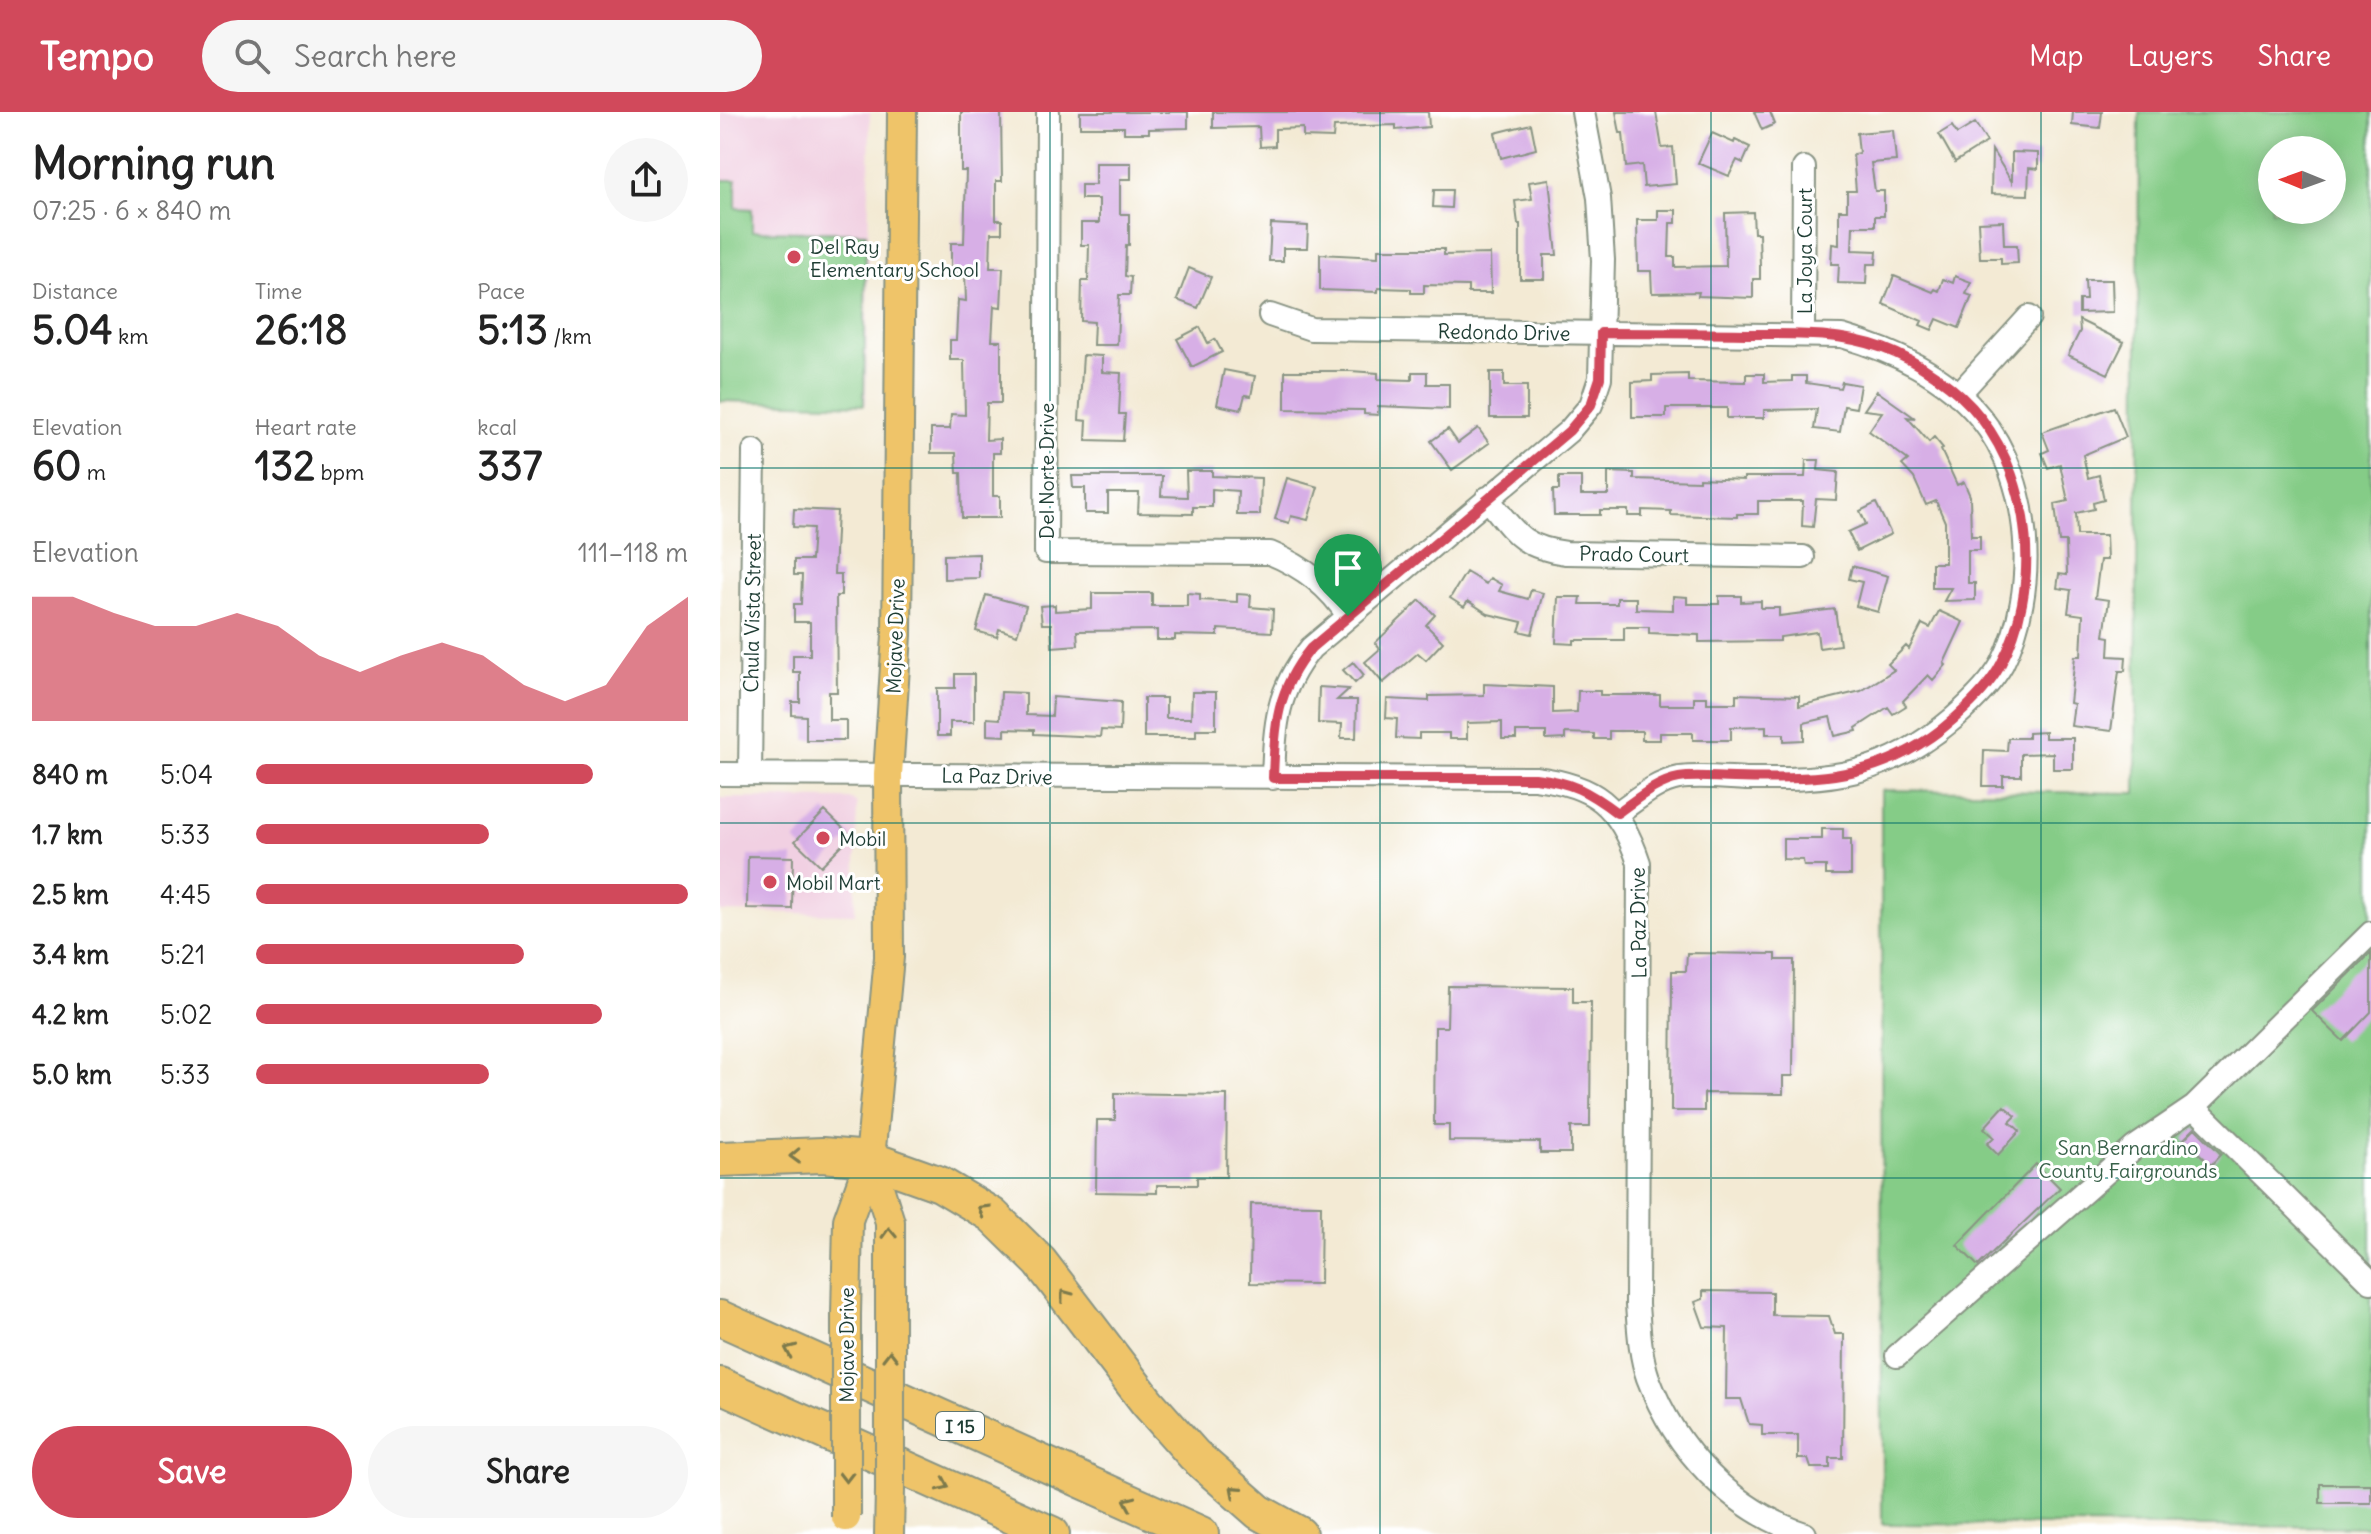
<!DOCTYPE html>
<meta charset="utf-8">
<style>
:root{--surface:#fff;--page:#f6f6f6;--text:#222;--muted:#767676;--accent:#d1495b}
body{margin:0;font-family:Delius,sans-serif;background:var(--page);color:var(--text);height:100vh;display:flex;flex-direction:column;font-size:30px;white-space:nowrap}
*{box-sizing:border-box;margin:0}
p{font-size:26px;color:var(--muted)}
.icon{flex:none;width:44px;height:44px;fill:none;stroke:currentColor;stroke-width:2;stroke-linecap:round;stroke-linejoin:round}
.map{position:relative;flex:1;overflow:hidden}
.sheet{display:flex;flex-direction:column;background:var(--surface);width:720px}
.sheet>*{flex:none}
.needle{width:52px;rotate:271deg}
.controls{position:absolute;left:1538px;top:24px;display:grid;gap:16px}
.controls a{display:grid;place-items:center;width:88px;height:88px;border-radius:50%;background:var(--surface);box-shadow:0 4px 20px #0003;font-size:40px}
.pin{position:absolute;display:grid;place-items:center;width:68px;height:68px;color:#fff;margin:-82px -34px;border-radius:50% 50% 50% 0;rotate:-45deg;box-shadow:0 0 8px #0007}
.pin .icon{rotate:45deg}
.round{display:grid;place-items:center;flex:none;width:84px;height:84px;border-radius:42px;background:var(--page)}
.head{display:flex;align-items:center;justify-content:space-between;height:136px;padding:0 32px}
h1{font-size:44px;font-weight:700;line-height:60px}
.metrics{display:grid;grid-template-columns:repeat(3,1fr);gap:12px;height:136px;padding:8px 32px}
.metrics div{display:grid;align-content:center}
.metrics b{font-size:40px;font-weight:700}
.metrics small{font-size:22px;font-weight:400}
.metrics p{font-size:22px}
.chart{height:224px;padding:16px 32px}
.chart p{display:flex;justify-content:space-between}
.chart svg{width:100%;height:144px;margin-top:8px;fill:var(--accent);opacity:.7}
.cta{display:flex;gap:16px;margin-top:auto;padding:16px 32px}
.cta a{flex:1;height:92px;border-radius:48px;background:var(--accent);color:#fff;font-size:32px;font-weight:700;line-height:92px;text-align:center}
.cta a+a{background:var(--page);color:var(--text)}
ul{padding:0 32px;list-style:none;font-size:26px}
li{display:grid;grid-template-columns:128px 96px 1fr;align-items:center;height:60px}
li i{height:20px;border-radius:10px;background:var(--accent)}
header{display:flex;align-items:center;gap:48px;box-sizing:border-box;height:112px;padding:0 40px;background:var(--accent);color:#fff}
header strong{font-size:38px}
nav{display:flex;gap:44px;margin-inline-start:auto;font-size:28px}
.search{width:560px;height:72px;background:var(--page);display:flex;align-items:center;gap:20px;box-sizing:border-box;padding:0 28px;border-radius:44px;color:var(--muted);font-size:30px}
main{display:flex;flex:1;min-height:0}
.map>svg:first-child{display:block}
.built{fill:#f1d0e2}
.green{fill:#85cc87;stroke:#52845e;stroke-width:2;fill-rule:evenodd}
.building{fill:#d7afe6}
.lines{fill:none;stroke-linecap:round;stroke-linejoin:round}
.minor-casing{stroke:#899484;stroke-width:26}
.major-casing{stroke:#899484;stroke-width:32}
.highway-casing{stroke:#899484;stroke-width:38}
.minor{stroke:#fff;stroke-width:22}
.major{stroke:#efc469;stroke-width:28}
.highway{stroke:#efc469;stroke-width:34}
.major-bridge-casing{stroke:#899484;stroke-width:32;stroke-linecap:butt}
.major-bridge{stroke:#efc469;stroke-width:28}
.oneway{stroke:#7d7a4c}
.route-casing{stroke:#fff;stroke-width:16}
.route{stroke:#d1495b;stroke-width:10}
.grid{fill:none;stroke:#0f766e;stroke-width:2;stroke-opacity:0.55}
.poi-dot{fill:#d1495b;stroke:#fff;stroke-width:3}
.labels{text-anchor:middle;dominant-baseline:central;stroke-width:6;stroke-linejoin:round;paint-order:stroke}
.shield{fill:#fff;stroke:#627771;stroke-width:2}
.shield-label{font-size:18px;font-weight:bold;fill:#1f3d34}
.poi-label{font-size:20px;fill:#1f3d34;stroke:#fff;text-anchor:start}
.street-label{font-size:20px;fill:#1f3d34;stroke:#fff}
.park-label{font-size:20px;fill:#386149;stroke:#fff}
</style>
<header>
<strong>Tempo</strong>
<div class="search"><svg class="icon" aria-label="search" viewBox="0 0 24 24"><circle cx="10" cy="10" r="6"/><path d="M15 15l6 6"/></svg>Search here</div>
<nav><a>Map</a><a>Layers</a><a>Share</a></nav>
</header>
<main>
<section class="sheet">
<div class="head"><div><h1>Morning run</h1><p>07:25 · 6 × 840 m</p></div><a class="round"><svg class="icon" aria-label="share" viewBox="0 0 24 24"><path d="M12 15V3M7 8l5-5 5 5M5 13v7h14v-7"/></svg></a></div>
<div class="metrics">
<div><p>Distance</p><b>5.04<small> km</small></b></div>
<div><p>Time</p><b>26:18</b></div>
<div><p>Pace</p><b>5:13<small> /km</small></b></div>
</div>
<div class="metrics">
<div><p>Elevation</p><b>60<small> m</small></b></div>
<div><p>Heart rate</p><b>132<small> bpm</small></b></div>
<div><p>kcal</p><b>337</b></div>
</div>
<div class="chart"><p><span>Elevation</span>111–118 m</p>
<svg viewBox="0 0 160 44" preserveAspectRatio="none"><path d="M0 44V6L10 6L20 11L30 15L40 15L50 11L60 15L70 24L80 29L90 24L100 20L110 24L120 33L130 38L140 33L150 15L160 6V44z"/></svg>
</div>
<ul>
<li><b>840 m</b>5:04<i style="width:78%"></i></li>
<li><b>1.7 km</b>5:33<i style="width:54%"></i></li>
<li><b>2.5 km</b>4:45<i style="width:100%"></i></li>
<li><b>3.4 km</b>5:21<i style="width:62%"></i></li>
<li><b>4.2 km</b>5:02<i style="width:80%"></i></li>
<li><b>5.0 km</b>5:33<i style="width:54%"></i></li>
</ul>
<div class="cta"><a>Save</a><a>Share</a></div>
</section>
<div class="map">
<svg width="1651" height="1422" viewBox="0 0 1651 1422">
<rect width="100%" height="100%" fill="#fff"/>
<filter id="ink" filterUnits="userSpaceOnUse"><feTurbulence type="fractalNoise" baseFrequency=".0125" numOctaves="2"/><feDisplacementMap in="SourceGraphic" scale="16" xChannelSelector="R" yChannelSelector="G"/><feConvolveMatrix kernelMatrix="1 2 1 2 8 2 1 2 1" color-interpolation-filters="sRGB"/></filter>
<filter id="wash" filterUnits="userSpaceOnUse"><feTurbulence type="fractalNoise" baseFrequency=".006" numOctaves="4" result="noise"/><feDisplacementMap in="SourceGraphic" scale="32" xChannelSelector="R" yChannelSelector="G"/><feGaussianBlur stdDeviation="1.8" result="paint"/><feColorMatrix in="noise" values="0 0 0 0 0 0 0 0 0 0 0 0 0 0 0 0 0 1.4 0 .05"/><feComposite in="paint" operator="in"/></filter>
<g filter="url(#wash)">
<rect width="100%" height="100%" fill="#f3ead4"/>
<path class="built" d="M0,0H150L146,293L0,290Z
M0,686L130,687L137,691L135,802L0,800Z"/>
<path class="green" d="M1419,0H1651V1415L1162,1412L1161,678L1416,681ZM1552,38H1612V98H1552Z
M0,68H16V96L32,97V119L146,121L144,293L0,289Z"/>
<g id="blocks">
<path class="building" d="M241,0H281L282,69H276V108H282V121H271L270,156H283L281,195L274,194L272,229H281V291H267L266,328L280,327V341H273V384H280V406H242L241,361H237L236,341H211V317H230L231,302L245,303L244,248H230V228H236L238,188L246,189L245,161H231V131H244L246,59H241Z
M360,0H468V16L429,17V21H404V15H360Z
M493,0H708L709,15L676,18V13L614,15L613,26L583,25V16L555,17V34L540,35L539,15L493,16Z
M896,0H936L942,36L953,35L956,72L924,75L922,53L906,55L903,21H900Z
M1034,0H1050L1055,12L1042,18Z
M1353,0H1382L1380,16L1352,13Z
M1255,11L1267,30L1235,50L1219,22L1232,14L1237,22Z
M811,12L816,37L781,46L775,21Z
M1173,18L1176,49L1151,51L1155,79H1164V104H1155V114H1133L1132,138L1157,139L1156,152H1147L1146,172L1118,171L1119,152H1111L1112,132L1119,133V98H1127V79H1136L1133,42L1139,41L1137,21Z
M992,21L1014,31L1015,28L1030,35L1023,51L1017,48L1009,64L978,51Z
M1272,38L1292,70V40L1318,41V57L1309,56L1308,83L1271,82Z
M375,51H411V67H400V102H409V133H406L405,164L411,165L410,183H399L397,233H373L374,210L361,209L362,169H368L369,133H361V111H379V87H361V73H375Z
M829,67L837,143H824V167H800V112H798L795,89L812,87L809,70Z
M714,78H732L731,96L713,95Z
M938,98H956V111H950L949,145H955V155L1006,154L1005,101L1033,100L1034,121H1039L1040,154V167H1033V186L978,184L979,180L932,181L931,159H918L917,108H938Z
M1283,109L1284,133H1297L1298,151L1281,152V146H1260L1258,110Z
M551,112L588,114L587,136H563V149H549Z
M658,137H724V143L770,142L771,181H748V174L704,173V181H691V177L658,176V180L600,178V142L658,145Z
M469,156L491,165L478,196L457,188Z
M1174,164L1213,180L1215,177L1219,179L1223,167L1233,171L1235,164L1251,170L1246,182L1252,184L1239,216L1217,207L1212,218L1200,213L1202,209L1163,192Z
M1365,168H1392L1393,200L1359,201V188H1366Z
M1359,208L1404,230L1388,262L1348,243L1360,219Z
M480,215L488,231L495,227L502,240L472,255L457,227Z
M363,243L382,244V260L401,261L399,302H405L403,329L366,328L367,309L359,308Z
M504,258L535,264L531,284L525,283L521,298L497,293Z
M565,259H631L658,261V267L692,268V260H707V272H729V297L658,294V303L644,302V298L565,297Z
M770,260H784V274H807V306H770Z
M968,262V269L1026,270V262H1044V270L1072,269V264H1086V271L1120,276L1122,270L1140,273L1136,296L1124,294L1120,320L1094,317L1097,297L1044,298V306H1007V296H946V305H912V270L932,269V263Z
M1157,279L1195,306L1187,305L1209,330L1214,325L1223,336L1221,338L1237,373L1244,370L1250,384L1251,424H1260V438H1248V471H1255V488L1224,489L1231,476H1212V451H1225V410L1216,389L1206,393L1194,366L1182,353L1188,348L1149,319L1162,300L1144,298Z
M1394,295L1406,325L1363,343L1368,366L1379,363L1384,388L1373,391L1374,397L1356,401L1357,423H1386L1387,448H1380L1375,486L1389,488L1384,524L1390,525L1389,544L1406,545L1405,559H1399L1391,619L1351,614L1354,592L1350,591L1355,544H1361L1363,503L1348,501L1351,478L1337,476L1339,462L1347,463L1346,430H1339L1335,392L1348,389L1340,352L1328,356L1322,341L1329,338L1322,320Z
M758,316L769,331L732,358L711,329L728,317L738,331Z
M1086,348H1099L1098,358L1118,360L1116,388L1096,387L1093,415L1082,414L1083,389H1038V402H1017V405L951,403V399L922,398V404H908V398H880V403H834L833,378H839V365H861V383H888V360L914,361V367L979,369V366L1024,368V365H1085Z
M466,359H492V364L541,366L540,403H517L518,379L492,377V395H473V402L418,401L419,381H388V401H365V376H353L352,364H442L441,384L467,385Z
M567,366L598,375L588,408L571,404L569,411L555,407Z
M1156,391L1171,422L1137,439L1128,420L1146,412L1140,399Z
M74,397L117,399L114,462H121V484H116L117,580H109V608H126V628H86V604L72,603V590H80V560H73V543H90V510H74V492H81L82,463H74V448H91L93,416L73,415Z
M259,442V466L224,467V443Z
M1132,454L1168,464L1158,500L1136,494L1142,470L1129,467Z
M746,460L766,472L770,466L782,473L779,479L808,487L811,478L823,481L812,522L799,519L802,510L768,502L748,489L744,495L730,486Z
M372,481H432V494H467V481L480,482V488L517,490V482L531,483L530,495L553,497L552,520L498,517V524L455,523V528H437V518L357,519L358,533L332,535L331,512H322L320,494L335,493V499L372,497Z
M266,483L306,494L297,523L279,517L277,525L256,519Z
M953,484L967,485V492H999V484H1021V490L1041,489V496H1059V504L1115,497L1120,533L1099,536L1097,520L1060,525V529L979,530V523L929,521V515H904V528H854V532L836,531L838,485H861L860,492H897V486H916V497L953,498Z
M700,488L715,503L706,513L723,530L706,548L698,541L663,571L645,550L660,537L655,531Z
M1219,499L1243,510L1224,551L1226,553L1213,568L1208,563L1183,589L1186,594L1173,602L1168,595L1136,616L1137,619L1115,624L1110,605L1084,611V628L1064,629V622H1046V614L1011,615V628H973V621H940V628H922V619H889V627H874V622L845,621V627L826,628V620H796V627H782V610L747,611V627H729V621H699V627L676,626L677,607L666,606L667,587L709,589V584L764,583V572L833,575V601L857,600L858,579H880V583H940V593H974V585H987V591H1016V582L1079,584V594L1141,579L1174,558L1168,552L1186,534L1189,537L1202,512L1210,516Z
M633,550L644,563L635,571L623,558Z
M235,562H254V610H230V624H217V576H235Z
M599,575L629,577L617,588H637L636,626H621L622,612L598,611Z
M281,580L306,581V603L332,604L333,585L401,590L400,619L381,618L380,625L314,622V618L285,617V624L267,623V606L280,607Z
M472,580H496V617H476V625H424V586H446V606H471Z
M1325,620V626H1353V657H1333V641L1301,642V664H1283V674H1263L1264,638L1287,639L1288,626H1308V621Z
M105,699L131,724L101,754L75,729Z
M1102,717H1123V727H1131V763H1106V754H1084L1083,748L1063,747V727H1102Z
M28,744L73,745L72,797L27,796Z
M967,841L1056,842V848H1074L1073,964H1063V982L984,981V999H951L952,859H966Z
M1651,841V900L1623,929L1592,899Z
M728,874L853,875V890H871L870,1015H851V1041H820V1030L729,1029V1013H714L715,915H727Z
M395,981L507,983L506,1065H477V1073H437V1081L376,1080L377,1008H395Z
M1284,994L1296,1004L1290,1010L1300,1019L1278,1043L1267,1032L1274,1025L1264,1016Z
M1475,1016L1501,1042L1491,1053L1464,1027Z
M1316,1052L1340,1076L1258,1154L1237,1133Z
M531,1092L601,1093L600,1172L530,1171Z
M983,1179L1052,1180V1203L1109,1204L1115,1222H1124L1123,1346H1110V1356H1091L1088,1347H1078V1323H1042V1313L1029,1312L1021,1287H1006L1007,1216L984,1215L975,1190L983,1187Z
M1600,1372H1651V1391H1600Z"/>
</g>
</g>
<g filter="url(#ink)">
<use href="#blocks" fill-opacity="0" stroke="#899484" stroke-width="2"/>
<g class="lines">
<defs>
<path id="minor" d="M328,0L326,440L550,441C582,454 610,475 628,504
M550,203L591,217L1122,224C1173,239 1225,262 1260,305C1313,370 1319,478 1282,552C1271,572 1251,591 1234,606C1165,665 1112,668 1026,667C1005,666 980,663 959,666C936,670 916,688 897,701
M1083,222L1084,56
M1238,283L1309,205
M767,386C795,420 800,435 846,441L1083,445
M0,662L815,666C875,673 900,693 919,751L917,1193C919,1218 920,1243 928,1266C955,1338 1012,1398 1085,1422
M30,662L34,339
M553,666C555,613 556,579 591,536L849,319L871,293L880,266L883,148L879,86L863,0
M1474,995L1651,1170
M1177,1244L1415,1035L1474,995L1651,821"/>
<path id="major" d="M150,1047L170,1110V1197
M126,1203L128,1108L150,1047L169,845L168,663L177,523L182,0
M169,1422L170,1378"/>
<path id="highway" d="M0,1047L102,1043L150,1047L220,1072L272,1103L320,1150L427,1290L474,1343L539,1400L579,1422
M0,1206L481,1422
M0,1273L332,1422"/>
</defs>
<use href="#minor" class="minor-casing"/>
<use href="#major" class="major-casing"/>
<use href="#highway" class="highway-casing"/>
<use href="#minor" class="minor"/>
<use href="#major" class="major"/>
<use href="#highway" class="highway"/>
<defs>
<path id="major-bridge" d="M170,1378V1197
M126,1405V1203"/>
</defs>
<use href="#major-bridge" class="major-bridge-casing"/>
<use href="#major-bridge" class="major-bridge"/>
</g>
<defs><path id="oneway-chevron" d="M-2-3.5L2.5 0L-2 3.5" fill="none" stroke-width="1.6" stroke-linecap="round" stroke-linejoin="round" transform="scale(2)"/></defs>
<g class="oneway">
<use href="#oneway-chevron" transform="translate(75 1044) rotate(178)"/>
<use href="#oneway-chevron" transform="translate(263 1098) rotate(-148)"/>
<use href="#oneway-chevron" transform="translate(169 1121) rotate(-92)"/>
<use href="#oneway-chevron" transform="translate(345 1183) rotate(-127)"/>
<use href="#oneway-chevron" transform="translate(70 1238) rotate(-156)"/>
<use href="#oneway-chevron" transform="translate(170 1244) rotate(-90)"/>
<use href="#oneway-chevron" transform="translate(126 1365) rotate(90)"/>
<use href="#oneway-chevron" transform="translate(224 1373) rotate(24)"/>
<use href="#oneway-chevron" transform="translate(515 1379) rotate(-139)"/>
<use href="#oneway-chevron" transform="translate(409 1390) rotate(-156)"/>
</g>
</g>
<g class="lines" filter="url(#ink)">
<defs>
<path id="route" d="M881,221C929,221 978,221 1026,222C1073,222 1119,220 1163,236C1198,249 1238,276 1261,306C1313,373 1321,477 1281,552C1267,580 1227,616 1200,632C1140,670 1082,667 1014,666C996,666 976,663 959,666C936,670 916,688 897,701C868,679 851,670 815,666H553C555,613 556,579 591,536L849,319L871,293L880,266Z"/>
</defs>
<use href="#route" class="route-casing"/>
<use href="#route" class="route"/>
</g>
<path class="grid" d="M330,0V1422M660,0V1422M991,0V1422M1321,0V1422M0,356H1651M0,711H1651M0,1066H1651"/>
<g class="poi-dot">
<circle cx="74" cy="145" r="8"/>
<circle cx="103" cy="726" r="8"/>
<circle cx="50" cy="770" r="8"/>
</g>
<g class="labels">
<rect class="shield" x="216" y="1300" width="48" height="28" rx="6"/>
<g class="shield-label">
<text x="240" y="1314">I 15</text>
</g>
<g class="poi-label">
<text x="90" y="134">Del Ray<tspan x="90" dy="23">Elementary School</tspan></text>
<text x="119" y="726">Mobil</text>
<text x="66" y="770">Mobil Mart</text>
</g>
<g class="street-label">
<text transform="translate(1084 139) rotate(-90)">La Joya Court</text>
<text transform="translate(784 220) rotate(1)">Redondo Drive</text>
<text transform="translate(326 359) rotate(-90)">Del Norte Drive</text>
<text transform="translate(914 442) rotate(1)">Prado Court</text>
<text transform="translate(32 501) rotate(-89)">Chula Vista Street</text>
<text transform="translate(175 524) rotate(-88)">Mojave Drive</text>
<text transform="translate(277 664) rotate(1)">La Paz Drive</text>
<text transform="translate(918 811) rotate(-91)">La Paz Drive</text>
<text transform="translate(126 1233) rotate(-90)">Mojave Drive</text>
</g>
<g class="park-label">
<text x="1408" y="1035">San Bernardino<tspan x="1408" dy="23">County Fairgrounds</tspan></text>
</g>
</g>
</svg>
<div class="controls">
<a><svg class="needle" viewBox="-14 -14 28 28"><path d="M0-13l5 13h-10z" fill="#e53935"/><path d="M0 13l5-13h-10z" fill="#767676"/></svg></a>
</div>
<div class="pin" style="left:628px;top:504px;background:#1e9e55"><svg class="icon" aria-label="arrive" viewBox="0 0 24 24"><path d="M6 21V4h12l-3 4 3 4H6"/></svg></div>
</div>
</main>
